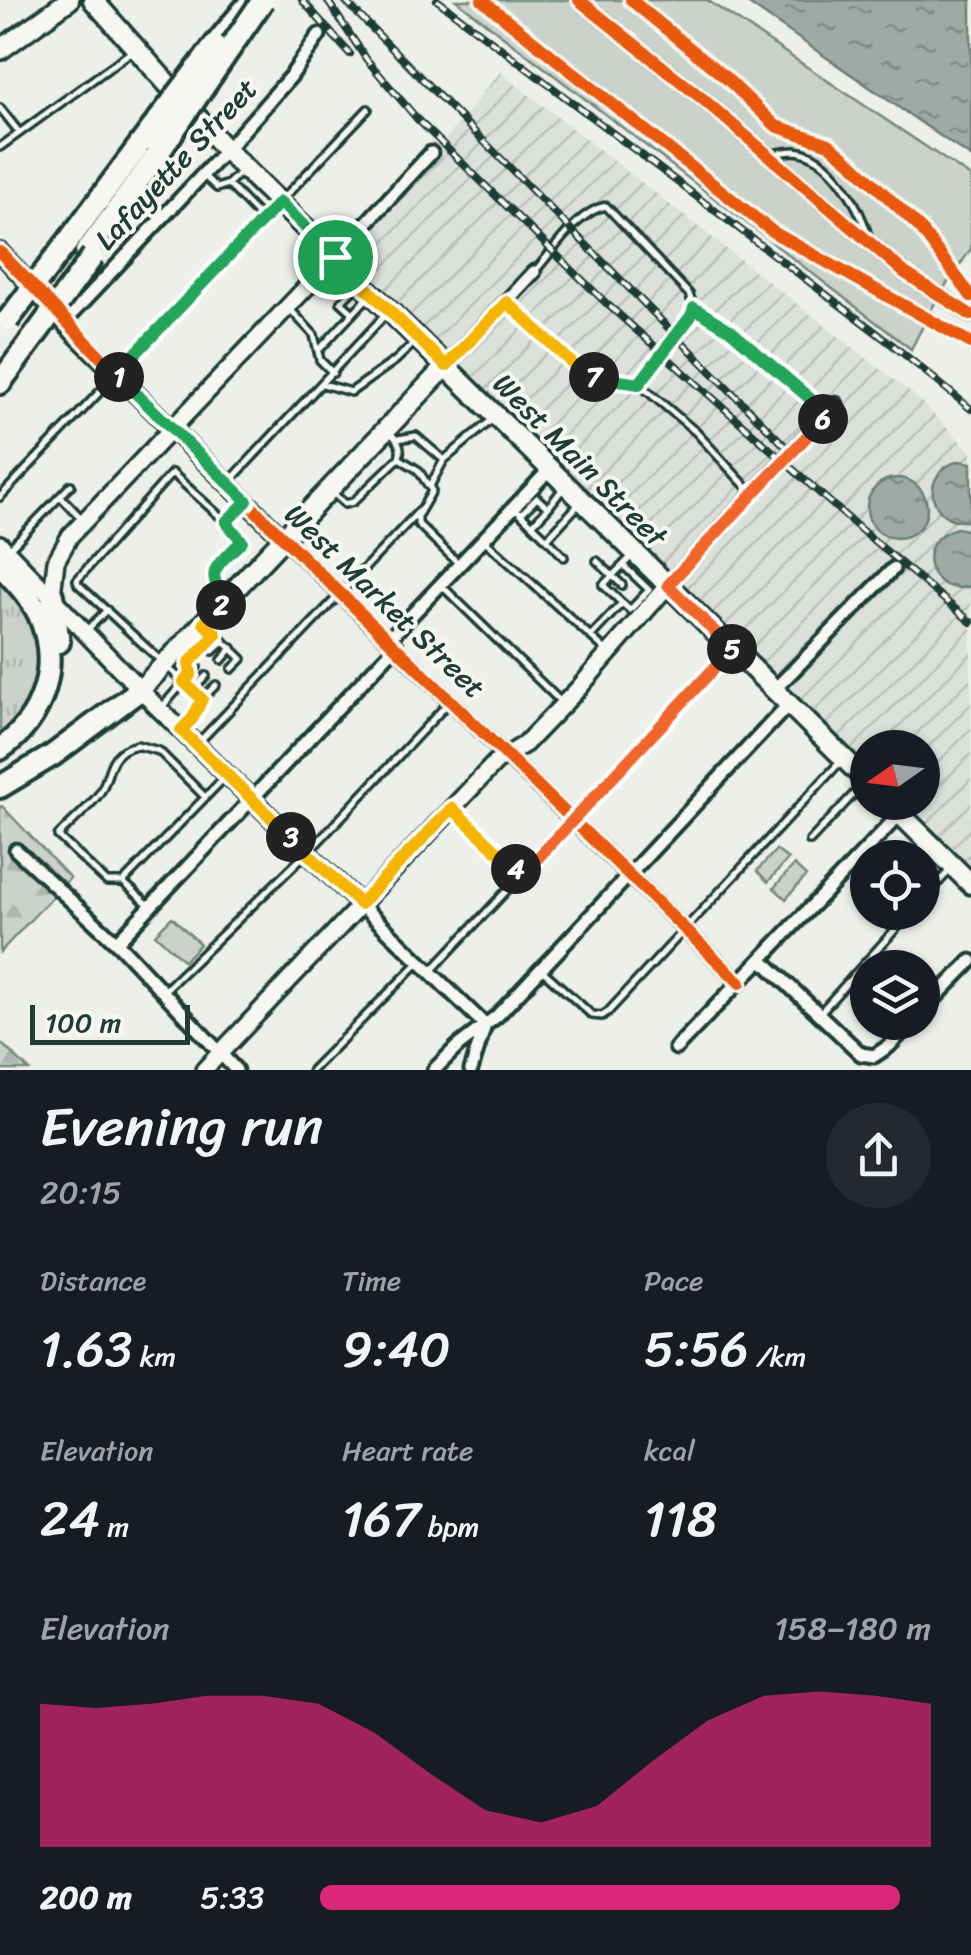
<!DOCTYPE html>
<meta charset="utf-8">
<style>
:root{--surface:#171b24;--page:#242831;--text:#f1f3f6;--muted:#9ea1a6;--accent:#db2777}
body{margin:0;font-family:Sriracha,sans-serif;background:var(--page);color:var(--text);height:100vh;display:flex;flex-direction:column;font-size:38px;white-space:nowrap}
*{box-sizing:border-box;margin:0}
p{font-size:32px;color:var(--muted)}
.icon{flex:none;width:55px;height:55px;fill:none;stroke:currentColor;stroke-width:2;stroke-linecap:round;stroke-linejoin:round}
.map{position:relative;height:1070px;overflow:hidden}
.details{display:flex;flex-direction:column;background:var(--surface);flex:1}
.details>*{flex:none}
.needle{width:65px;rotate:256deg}
.tools{position:absolute;left:850px;top:730px;display:grid;gap:20px}
.tools a{display:grid;place-items:center;width:90px;height:90px;border-radius:50%;background:var(--surface);box-shadow:0 2px 8px #0004;font-size:50px}
.scale{position:absolute;left:30px;bottom:25px;width:160px;box-sizing:border-box;padding-left:10px;border:5px solid #1f3d34;border-top:0;font-size:28px;line-height:35px;white-space:nowrap;color:#1f3d34;-webkit-text-stroke:8px #f6f6f2;paint-order:stroke}
.pin{position:absolute;display:grid;place-items:center;width:85px;height:85px;color:#fff;margin:-42px;border:5px solid #fff;border-radius:50%;box-shadow:0 2px 10px #0007}
.km{position:absolute;width:50px;height:50px;margin:-25px;border-radius:50%;background:#222;color:#fff;font-size:28px;line-height:50px;text-align:center}
.round{display:grid;place-items:center;flex:none;width:105px;height:105px;border-radius:52px;background:var(--page)}
.headline{display:flex;align-items:center;justify-content:space-between;height:170px;padding:0 40px}
h1{font-size:55px;font-weight:600;line-height:75px}
.stats{display:grid;grid-template-columns:repeat(3,1fr);gap:15px;height:170px;padding:10px 40px}
.stats div{display:grid;align-content:center}
.stats b{font-size:50px;font-weight:600}
.stats small{font-size:28px;font-weight:400}
.stats p{font-size:28px}
.chart{height:280px;padding:20px 40px}
.chart p{display:flex;justify-content:space-between}
.chart svg{width:100%;height:180px;margin-top:10px;fill:var(--accent);opacity:.7}
ul{padding:0 40px;list-style:none;font-size:32px}
li{display:grid;grid-template-columns:160px 120px 1fr;align-items:center;height:75px}
li i{height:25px;border-radius:12px;background:var(--accent)}
.map>svg:first-child{display:block}
.industrial{fill:url(#industrial-furrows)}
.grass{fill:url(#grass-tufts);stroke:#758880;stroke-width:2.5}
.forest{fill:url(#forest-firs);stroke:#758880;stroke-width:2.5}
.green{fill:#cbd2cc;stroke:#758880;stroke-width:2.5}
.water{fill:url(#water-ripples);stroke:#6c7e77;stroke-width:2.5}
.lines{fill:none;stroke-linecap:round;stroke-linejoin:round}
.lane-casing{stroke:#1f3d34;stroke-width:12}
.street-casing{stroke:#1f3d34;stroke-width:19}
.secondary-casing{stroke:#1f3d34;stroke-width:22}
.primary-casing{stroke:#1f3d34;stroke-width:25}
.highway-casing{stroke:#1f3d34;stroke-width:28}
.lane{stroke:#f6f6f2;stroke-width:5}
.street{stroke:#f6f6f2;stroke-width:11}
.secondary{stroke:#f6f6f2;stroke-width:15}
.primary{stroke:#f6f6f2;stroke-width:18}
.highway{stroke:#f6f6f2;stroke-width:20}
.rail-casing{stroke:#1f3d34;stroke-width:8}
.rail{stroke:#f6f6f2;stroke-width:4;stroke-dasharray:11;stroke-linecap:butt}
.highway-bridge-casing{stroke:#1f3d34;stroke-width:28;stroke-linecap:butt}
.highway-bridge{stroke:#f6f6f2;stroke-width:20}
.cycleway-casing{stroke:#f6f6f2;stroke-width:19}
.cycleway{stroke:#e8590c;stroke-width:12}
.split-1-casing{stroke:#fff;stroke-width:20}
.split-2-casing{stroke:#fff;stroke-width:20}
.split-3-casing{stroke:#fff;stroke-width:20}
.split-4-casing{stroke:#fff;stroke-width:20}
.split-5-casing{stroke:#fff;stroke-width:20}
.split-6-casing{stroke:#fff;stroke-width:20}
.split-7-casing{stroke:#fff;stroke-width:20}
.split-8-casing{stroke:#fff;stroke-width:20}
.split-1{stroke:#22a559;stroke-width:12}
.split-2{stroke:#22a559;stroke-width:12}
.split-3{stroke:#f5b400;stroke-width:12}
.split-4{stroke:#f5b400;stroke-width:12}
.split-5{stroke:#f0652b;stroke-width:12}
.split-6{stroke:#f0652b;stroke-width:12}
.split-7{stroke:#22a559;stroke-width:12}
.split-8{stroke:#f5b400;stroke-width:12}
.labels{text-anchor:middle;dominant-baseline:central;stroke-width:8;stroke-linejoin:round;paint-order:stroke}
.street-label{font-size:30px;fill:#1f3d34;stroke:#f6f6f2}
</style>
<div class="map">
<svg width="971" height="1070" viewBox="0 0 971 1070">
<defs>
<pattern id="industrial-furrows" width="10" height="10" patternUnits="userSpaceOnUse" patternTransform="scale(2.5)"><rect width="10" height="10" fill="#dce0db"/><path d="M-1 1l2-2M0 10L10 0M9 11l2-2" fill="none" stroke="#bcc1bd"/></pattern>
<pattern id="grass-tufts" width="24" height="20" patternUnits="userSpaceOnUse" patternTransform="scale(2.5)"><rect width="24" height="20" fill="#cbd2cc"/><path d="M3 7l-1-3M5 7V3M7 7l1-3M15 17l-1-3M17 17v-4M19 17l1-3" fill="none" stroke="#aeb5b0"/></pattern>
<pattern id="forest-firs" width="22" height="20" patternUnits="userSpaceOnUse" patternTransform="scale(2.5)"><rect width="22" height="20" fill="#cbd2cc"/><path d="M5 1l3.5 6h-7zM16 11l3.5 6h-7z" fill="#aeb5b0"/></pattern>
<pattern id="water-ripples" width="26" height="14" patternUnits="userSpaceOnUse" patternTransform="scale(2.5)"><rect width="26" height="14" fill="#9faaa4"/><path d="M2 4q2-2 4 0t4 0M15 11q2-2 4 0t4 0" fill="none" stroke="#818c86"/></pattern>
</defs>
<rect width="100%" height="100%" fill="#edefea"/>
<filter id="ink" filterUnits="userSpaceOnUse"><feTurbulence type="fractalNoise" baseFrequency=".01" numOctaves="2"/><feDisplacementMap in="SourceGraphic" scale="20" xChannelSelector="R" yChannelSelector="G"/><feConvolveMatrix kernelMatrix="1 2 1 2 8 2 1 2 1" color-interpolation-filters="sRGB"/></filter>
<g filter="url(#ink)">
<path class="industrial" d="M500,72L916,397L971,452V868L905,803L922,802V748H868L867,766L352,255Z"/>
<path class="grass" d="M0,576C52,633 55,684 0,740Z"/>
<path class="forest" d="M2,806L70,878L0,952V807Z
M0,1042L29,1070H0Z"/>
<path class="green" d="M456,0H707L971,177V249L939,295L911,349Z
M776,850L788,859L768,882L757,871Z
M794,865L806,876L786,899L774,888Z
M172,917L200,944L184,961L155,934Z"/>
<path class="water" d="M743,0H971V157Z
M959,461L971,463V520L968,521C927,524 919,472 959,461Z
M867 508a30 30 0 1 1 60 0a30 30 0 1 1-60 0Z
M957,528L971,531V586C927,599 911,539 957,528Z"/>
<g class="lines">
<defs>
<path id="lane" d="M0,108L19,132
M0,147L131,52
M771,154C778,153 788,151 795,151C833,155 859,206 869,238
M204,176L217,188L228,184L243,170
M228,184L263,220
M536,270C554,250 578,211 606,206L689,294L694,308L691,316L639,384
M509,304L575,365L593,377L639,384L696,432L751,492
M288,307L314,335L320,360L333,373
M694,308L730,329L825,412
M353,313L341,302L359,284
M318,351L370,295
M323,384L351,392L396,360L416,341
M398,439L416,436L444,460L494,418
M399,458L418,470L432,491L418,515V524L458,563
M231,480L387,313
M430,486L444,460
M334,494L345,504L353,502L399,458C403,445 397,439 388,431
M60,496L82,519
M0,497L368,109
M515,508L547,539L580,503
M521,514L537,498L548,508L564,487
M533,524L548,508
M547,539L564,557
M485,541L607,651
M9,549L71,485
M597,561L622,585
M441,585L561,702
M223,593L213,578L214,570L242,541L226,522L245,503
M622,603L630,610L649,590L624,566
M207,625L242,659L232,669
M88,629L107,610
M591,636L622,603L603,585L632,556
M213,651L224,641
M222,660L232,648
M191,674L189,663L216,634
M193,690L206,676
M202,699L216,685
M162,707L197,667
M182,729L193,718L202,699L78,584L77,580L172,473L226,522
M198,743L420,510
M454,810L522,875
M810,841L864,783
M123,882H107L58,836C71,822 88,809 99,794C112,776 105,752 137,745L159,751L205,797
M922,900L951,869
M150,906L123,882L225,777
M432,970L729,654
M543,971L592,1015L602,1016L608,1012L840,762
M164,991L318,842L451,700
M819,1014L911,912
M312,1070L419,962"/>
<path id="street" d="M579,0L704,100L905,273L971,315
M335,257L431,153
M64,322L226,150L291,76L319,35
M446,366L534,272
M283,538L740,983
M668,585L836,404
M389,639L550,469
M774,690L893,569
M16,850L121,947L236,1070
M360,904L485,1025L471,1070
M117,942L396,646
M762,960L861,1054L874,1056L889,1046L912,1022
M922,1011L971,961
M676,1048L900,814
M434,1070L458,1046L497,1016L789,704"/>
<path id="secondary" d="M0,252L75,334L283,538
M0,544L155,705L360,904
M52,595L56,561L70,536L335,257
M204,1070L496,762L525,744L578,689L668,585"/>
<path id="primary" d="M93,0L226,150L868,782
M0,50L69,0
M141,689L446,366
M888,802L971,884"/>
<path id="highway" d="M215,45L252,0
M66,244L141,143
M86,252L155,158
M0,383L33,338
M0,565C14,580 30,596 39,615C61,665 44,719 0,749
M52,595L59,642
M0,787L53,755L141,689"/>
</defs>
<use href="#lane" class="lane-casing"/>
<use href="#street" class="street-casing"/>
<use href="#secondary" class="secondary-casing"/>
<use href="#primary" class="primary-casing"/>
<use href="#highway" class="highway-casing"/>
<use href="#lane" class="lane"/>
<use href="#street" class="street"/>
<use href="#secondary" class="secondary"/>
<use href="#primary" class="primary"/>
<use href="#highway" class="highway"/>
<defs>
<path id="rail" d="M302,0L350,54
M327,0L367,60L418,120L607,304L860,529L971,622
M344,0L793,454
M437,0L894,346L971,409"/>
</defs>
<use href="#rail" class="rail-casing"/>
<use href="#rail" class="rail"/>
<defs>
<path id="highway-bridge" d="M141,143L215,45
M155,158L263,0
M8,320L66,244
M33,338L93,256"/>
</defs>
<use href="#highway-bridge" class="highway-bridge-casing"/>
<use href="#highway-bridge" class="highway-bridge"/>
<defs>
<path id="cycleway" d="M482,0L773,232L971,343
M579,0L704,100L905,273L971,315
M631,0L726,78L776,126L829,144L853,164L920,228L971,296
M0,252L140,398L740,983"/>
</defs>
<use href="#cycleway" class="cycleway-casing"/>
<use href="#cycleway" class="cycleway"/>
</g>
</g>
<g class="lines" filter="url(#ink)">
<defs>
<path id="split-1" d="M119,377L116,374L280,202L335,257"/>
<path id="split-2" d="M119,377L247,501L226,522L242,541C222,562 199,572 228,598L221,605"/>
<path id="split-3" d="M221,605L204,623L216,634L189,663L191,674L184,682L202,699L193,718L181,730L291,837"/>
<path id="split-4" d="M291,837L360,904L452,808L516,869"/>
<path id="split-5" d="M516,869L522,875L732,649"/>
<path id="split-6" d="M732,649L668,585L823,419"/>
<path id="split-7" d="M594,377L639,384L691,316L694,308L730,330L828,414L823,419"/>
<path id="split-8" d="M335,257L446,366L507,302L574,365L594,377"/>
</defs>
<use href="#split-1" class="split-1-casing"/>
<use href="#split-2" class="split-2-casing"/>
<use href="#split-3" class="split-3-casing"/>
<use href="#split-4" class="split-4-casing"/>
<use href="#split-5" class="split-5-casing"/>
<use href="#split-6" class="split-6-casing"/>
<use href="#split-7" class="split-7-casing"/>
<use href="#split-8" class="split-8-casing"/>
<use href="#split-1" class="split-1"/>
<use href="#split-2" class="split-2"/>
<use href="#split-3" class="split-3"/>
<use href="#split-4" class="split-4"/>
<use href="#split-5" class="split-5"/>
<use href="#split-6" class="split-6"/>
<use href="#split-7" class="split-7"/>
<use href="#split-8" class="split-8"/>
</g>
<g class="labels">
<g class="street-label">
<text transform="translate(176 164) rotate(-47)">Lafayette Street</text>
<text transform="translate(580 460) rotate(45)">West Main Street</text>
<text transform="translate(385 601) rotate(44)">West Market Street</text>
</g>
</g>
</svg>
<div class="tools">
<a><svg class="needle" viewBox="-14 -14 28 28"><path d="M0-13l5 13h-10z" fill="#e53935"/><path d="M0 13l5-13h-10z" fill="#9ea1a6"/></svg></a>
<a><svg class="icon" aria-label="locate" viewBox="0 0 24 24"><circle cx="12" cy="12" r="6"/><path d="M12 2v4M12 18v4M2 12h4M18 12h4"/></svg></a>
<a><svg class="icon" aria-label="layers" viewBox="0 0 24 24"><path d="M12 4l9 5-9 5-9-5zM3 14l9 5 9-5"/></svg></a>
</div>
<div class="scale">100 m</div>
<div class="pin" style="left:335px;top:257px;background:#1e9e55"><svg class="icon" aria-label="arrive" viewBox="0 0 24 24"><path d="M6 21V4h12l-3 4 3 4H6"/></svg></div>
<b class="km" style="left:119px;top:377px">1</b>
<b class="km" style="left:221px;top:605px">2</b>
<b class="km" style="left:291px;top:837px">3</b>
<b class="km" style="left:516px;top:869px">4</b>
<b class="km" style="left:732px;top:649px">5</b>
<b class="km" style="left:823px;top:419px">6</b>
<b class="km" style="left:594px;top:377px">7</b>
</div>
<section class="details">
<div class="headline"><div><h1>Evening run</h1><p>20:15</p></div><a class="round"><svg class="icon" aria-label="share" viewBox="0 0 24 24"><path d="M12 15V3M7 8l5-5 5 5M5 13v7h14v-7"/></svg></a></div>
<div class="stats">
<div><p>Distance</p><b>1.63<small> km</small></b></div>
<div><p>Time</p><b>9:40</b></div>
<div><p>Pace</p><b>5:56<small> /km</small></b></div>
</div>
<div class="stats">
<div><p>Elevation</p><b>24<small> m</small></b></div>
<div><p>Heart rate</p><b>167<small> bpm</small></b></div>
<div><p>kcal</p><b>118</b></div>
</div>
<div class="chart"><p><span>Elevation</span>158–180 m</p>
<svg viewBox="0 0 160 44" preserveAspectRatio="none"><path d="M0 44V9L10 10L20 9L30 7L40 7L50 9L60 16L70 26L80 35L90 38L100 34L110 23L120 13L130 7L140 6L150 7L160 9V44z"/></svg>
</div>
<ul>
<li><b>200 m</b>5:33<i style="width:95%"></i></li>
</ul>
</section>
